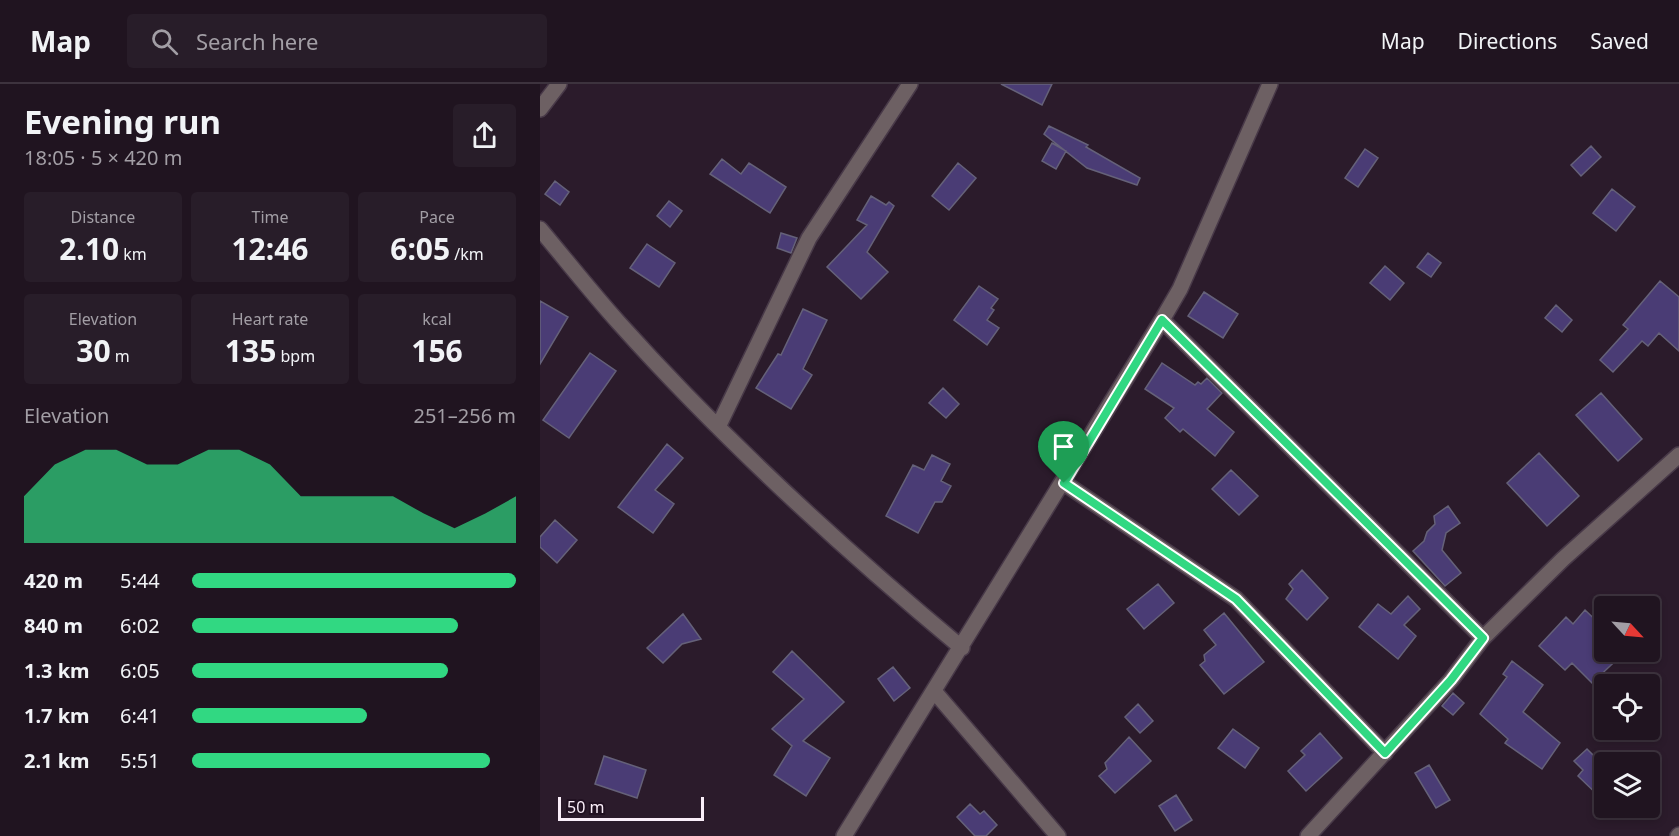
<!DOCTYPE html>
<meta charset="utf-8">
<style>
:root{--surface:#201420;--page:#281d29;--text:#f1f3f6;--muted:#a29ea5;--line:#3d333e;--accent:#31d882}
body{margin:0;font-family:"Noto Sans",sans-serif;background:var(--page);color:var(--text);height:100vh;display:flex;flex-direction:column;font-size:22px;white-space:nowrap}
*{box-sizing:border-box;margin:0}
p{font-size:20px;color:var(--muted)}
.icon{flex:none;width:33px;height:33px;fill:none;stroke:currentColor;stroke-width:2;stroke-linecap:round;stroke-linejoin:round}
.map{position:relative;flex:1;overflow:hidden}
.panel{display:flex;flex-direction:column;background:var(--surface);width:540px}
.panel>*{flex:none}
.needle{width:39px;rotate:116deg}
.controls{position:absolute;left:1054px;top:512px;display:grid;gap:12px}
.controls a{display:grid;place-items:center;width:66px;height:66px;border-radius:6px;background:var(--surface);box-shadow:0 3px 9px #0003,0 0 0 2px var(--line);font-size:30px}
.scale{position:absolute;left:18px;bottom:15px;width:146px;box-sizing:border-box;padding-left:6px;border:3px solid #faeef9;border-top:0;font-size:16px;line-height:21px;white-space:nowrap;color:#faeef9;-webkit-text-stroke:4px #211121;paint-order:stroke}
.pin{position:absolute;display:grid;place-items:center;width:51px;height:51px;color:#fff;margin:-62px -26px;border-radius:50% 50% 50% 0;rotate:-45deg;box-shadow:0 0 6px #0007}
.pin .icon{rotate:45deg}
.round{display:grid;place-items:center;flex:none;width:63px;height:63px;border-radius:6px;background:var(--page)}
.overview{display:flex;align-items:center;justify-content:space-between;height:102px;padding:0 24px}
h1{font-size:33px;font-weight:700;line-height:45px}
.figures{display:grid;grid-template-columns:repeat(3,1fr);gap:9px;height:102px;padding:6px 24px}
.figures div{display:grid;align-content:center;border-radius:6px;background:var(--page);text-align:center}
.figures b{font-size:30px;font-weight:700}
.figures small{font-size:16px;font-weight:400}
.figures p{font-size:16px}
.chart{height:168px;padding:12px 24px}
.chart p{display:flex;justify-content:space-between}
.chart svg{width:100%;height:108px;margin-top:6px;fill:var(--accent);opacity:.7}
ul{padding:0 24px;list-style:none;font-size:20px}
li{display:grid;grid-template-columns:96px 72px 1fr;align-items:center;height:45px}
li i{height:15px;border-radius:8px;background:var(--accent)}
header{display:flex;align-items:center;gap:36px;box-sizing:border-box;height:84px;padding:0 30px;background:var(--surface);border-bottom:2px solid var(--line)}
header strong{font-size:28px}
nav{display:flex;gap:33px;margin-inline-start:auto;font-size:21px}
.search{width:420px;height:54px;background:var(--page);display:flex;align-items:center;gap:15px;box-sizing:border-box;padding:0 21px;border-radius:6px;color:var(--muted);font-size:22px}
main{display:flex;flex:1;min-height:0}
.map>svg:first-child{display:block}
.building{fill:#4a3c75;stroke:#656179;stroke-width:1.5}
.lines{fill:none;stroke-linecap:round;stroke-linejoin:round}
.minor-casing{stroke:#483948;stroke-width:18}
.minor{stroke:#6d6063;stroke-width:15}
.route-casing{stroke:#fff;stroke-width:12}
.route{stroke:#31d882;stroke-width:8}
</style>
<header>
<strong>Map</strong>
<div class="search"><svg class="icon" aria-label="search" viewBox="0 0 24 24"><circle cx="10" cy="10" r="6"/><path d="M15 15l6 6"/></svg>Search here</div>
<nav><a>Map</a><a>Directions</a><a>Saved</a></nav>
</header>
<main>
<section class="panel">
<div class="overview"><div><h1>Evening run</h1><p>18:05 · 5 × 420 m</p></div><a class="round"><svg class="icon" aria-label="share" viewBox="0 0 24 24"><path d="M12 15V3M7 8l5-5 5 5M5 13v7h14v-7"/></svg></a></div>
<div class="figures">
<div><p>Distance</p><b>2.10<small> km</small></b></div>
<div><p>Time</p><b>12:46</b></div>
<div><p>Pace</p><b>6:05<small> /km</small></b></div>
</div>
<div class="figures">
<div><p>Elevation</p><b>30<small> m</small></b></div>
<div><p>Heart rate</p><b>135<small> bpm</small></b></div>
<div><p>kcal</p><b>156</b></div>
</div>
<div class="chart"><p><span>Elevation</span>251–256 m</p>
<svg viewBox="0 0 160 44" preserveAspectRatio="none"><path d="M0 44V25L10 12L20 6L30 6L40 12L50 12L60 6L70 6L80 12L90 25L100 25L110 25L120 25L130 32L140 38L150 32L160 25V44z"/></svg>
</div>
<ul>
<li><b>420 m</b>5:44<i style="width:100%"></i></li>
<li><b>840 m</b>6:02<i style="width:82%"></i></li>
<li><b>1.3 km</b>6:05<i style="width:79%"></i></li>
<li><b>1.7 km</b>6:41<i style="width:54%"></i></li>
<li><b>2.1 km</b>5:51<i style="width:92%"></i></li>
</ul>
</section>
<div class="map">
<svg width="1139" height="752" viewBox="0 0 1139 752">
<rect width="100%" height="100%" fill="#2b1b2b"/>
<path class="building" d="M461,0H512L502,21Z
M509,42L548,61L546,63L600,94L597,101L547,84L504,50Z
M512,59L526,67L516,85L502,77Z
M1051,62L1061,73L1041,92L1031,81Z
M825,65L838,74L818,103L805,94Z
M182,75L201,90L209,79L246,103L230,129L170,90Z
M418,79L436,94L409,126L392,112Z
M15,97L29,108L20,121L5,110Z
M1072,105L1095,123L1076,147L1053,129Z
M331,112L346,121L349,118L354,122L327,168L348,188L321,215L287,183L327,141L317,136Z
M129,117L142,127L130,143L117,132Z
M241,149L257,154L251,169L237,164Z
M107,160L135,179L119,203L90,184Z
M888,169L901,179L891,193L877,183Z
M845,182L864,199L850,216L830,199Z
M1120,197L1139,213V267L1119,249L1108,262L1102,257L1073,288L1060,276L1088,245L1083,241Z
M439,202L458,215L451,224L454,226L447,236L459,244L447,261L414,236Z
M664,208L698,230L683,254L648,232Z
M0,217L28,233L0,280Z
M1016,221L1032,236L1022,248L1005,234Z
M263,225L287,236L263,285L272,291L251,325L216,304L238,270L241,271Z
M50,269L76,287L29,354L3,336Z
M622,279L655,301L658,298L661,300L667,294L682,309L667,325L694,348L675,372L643,345L640,348L625,334L634,324L605,305Z
M403,304L419,320L406,334L389,319Z
M1061,309L1102,355L1078,377L1036,331Z
M127,360L143,374L115,406L134,420L113,449L78,423Z
M999,369L1039,412L1007,442L967,399Z
M392,371L410,380L401,397L411,402L402,418H395L378,449L346,432L373,381L384,386Z
M691,386L718,412L699,431L672,405Z
M908,422L920,439L906,449L902,466L921,489L905,502L873,467L884,457L887,448L895,440L894,432Z
M15,436L37,456L17,479L0,463V453Z
M762,486L788,514L767,536L746,515L753,505L749,500Z
M618,500L634,519L604,545L587,525Z
M868,512L880,525L864,541L876,552L858,575L819,543L838,520L851,530Z
M1045,526L1065,545V567H1086L1052,599L1032,579L1025,586L999,562L1026,533L1033,540Z
M684,529L724,578L684,610L660,581L665,577L664,571L676,561L664,546Z
M143,530L161,555L142,560L123,579L107,564Z
M252,567L304,618L263,657L290,674L266,712L234,691L252,662L232,645L264,615L233,588Z
M972,577L1003,601L983,628L1020,659L1002,685L965,659L968,655L940,630L967,593L963,590Z
M353,583L370,604L354,617L338,595Z
M913,609L924,619L913,631L902,622Z
M598,620L613,637L600,649L585,633Z
M693,645L719,664L705,684L678,664Z
M780,649L802,674L766,707L748,687L765,671L761,667Z
M589,653L611,677L575,709L559,692L567,685L565,679Z
M1047,665L1065,683V718L1038,692L1043,686L1034,677Z
M64,672L106,686L97,714L55,700Z
M889,681L910,716L896,724L875,689Z
M636,711L652,736L635,747L619,722Z
M430,720L440,730L444,727L457,741L446,752H435L417,733Z"/>
<g class="lines">
<defs>
<path id="minor" d="M0,25L19,0
M0,145C26,176 52,209 79,239C184,356 302,464 422,564
M622,236L943,554
M178,343L269,154L370,0
M524,399L696,515L845,669
M394,607L518,752
M304,752L622,236L640,205L730,0
M768,752L911,596L943,554L1023,475L1139,371
M1138,752L1139,751"/>
</defs>
<use href="#minor" class="minor-casing"/>
<use href="#minor" class="minor"/>
</g>
<g class="lines">
<defs>
<path id="route" d="M622,236L943,554L911,596L845,669L696,515L524,399Z"/>
</defs>
<use href="#route" class="route-casing"/>
<use href="#route" class="route"/>
</g>
</svg>
<div class="controls">
<a><svg class="needle" viewBox="-14 -14 28 28"><path d="M0-13l5 13h-10z" fill="#e53935"/><path d="M0 13l5-13h-10z" fill="#a29ea5"/></svg></a>
<a><svg class="icon" aria-label="locate" viewBox="0 0 24 24"><circle cx="12" cy="12" r="6"/><path d="M12 2v4M12 18v4M2 12h4M18 12h4"/></svg></a>
<a><svg class="icon" aria-label="layers" viewBox="0 0 24 24"><path d="M12 4l9 5-9 5-9-5zM3 14l9 5 9-5"/></svg></a>
</div>
<div class="scale">50 m</div>
<div class="pin" style="left:524px;top:399px;background:#1e9e55"><svg class="icon" aria-label="arrive" viewBox="0 0 24 24"><path d="M6 21V4h12l-3 4 3 4H6"/></svg></div>
</div>
</main>
